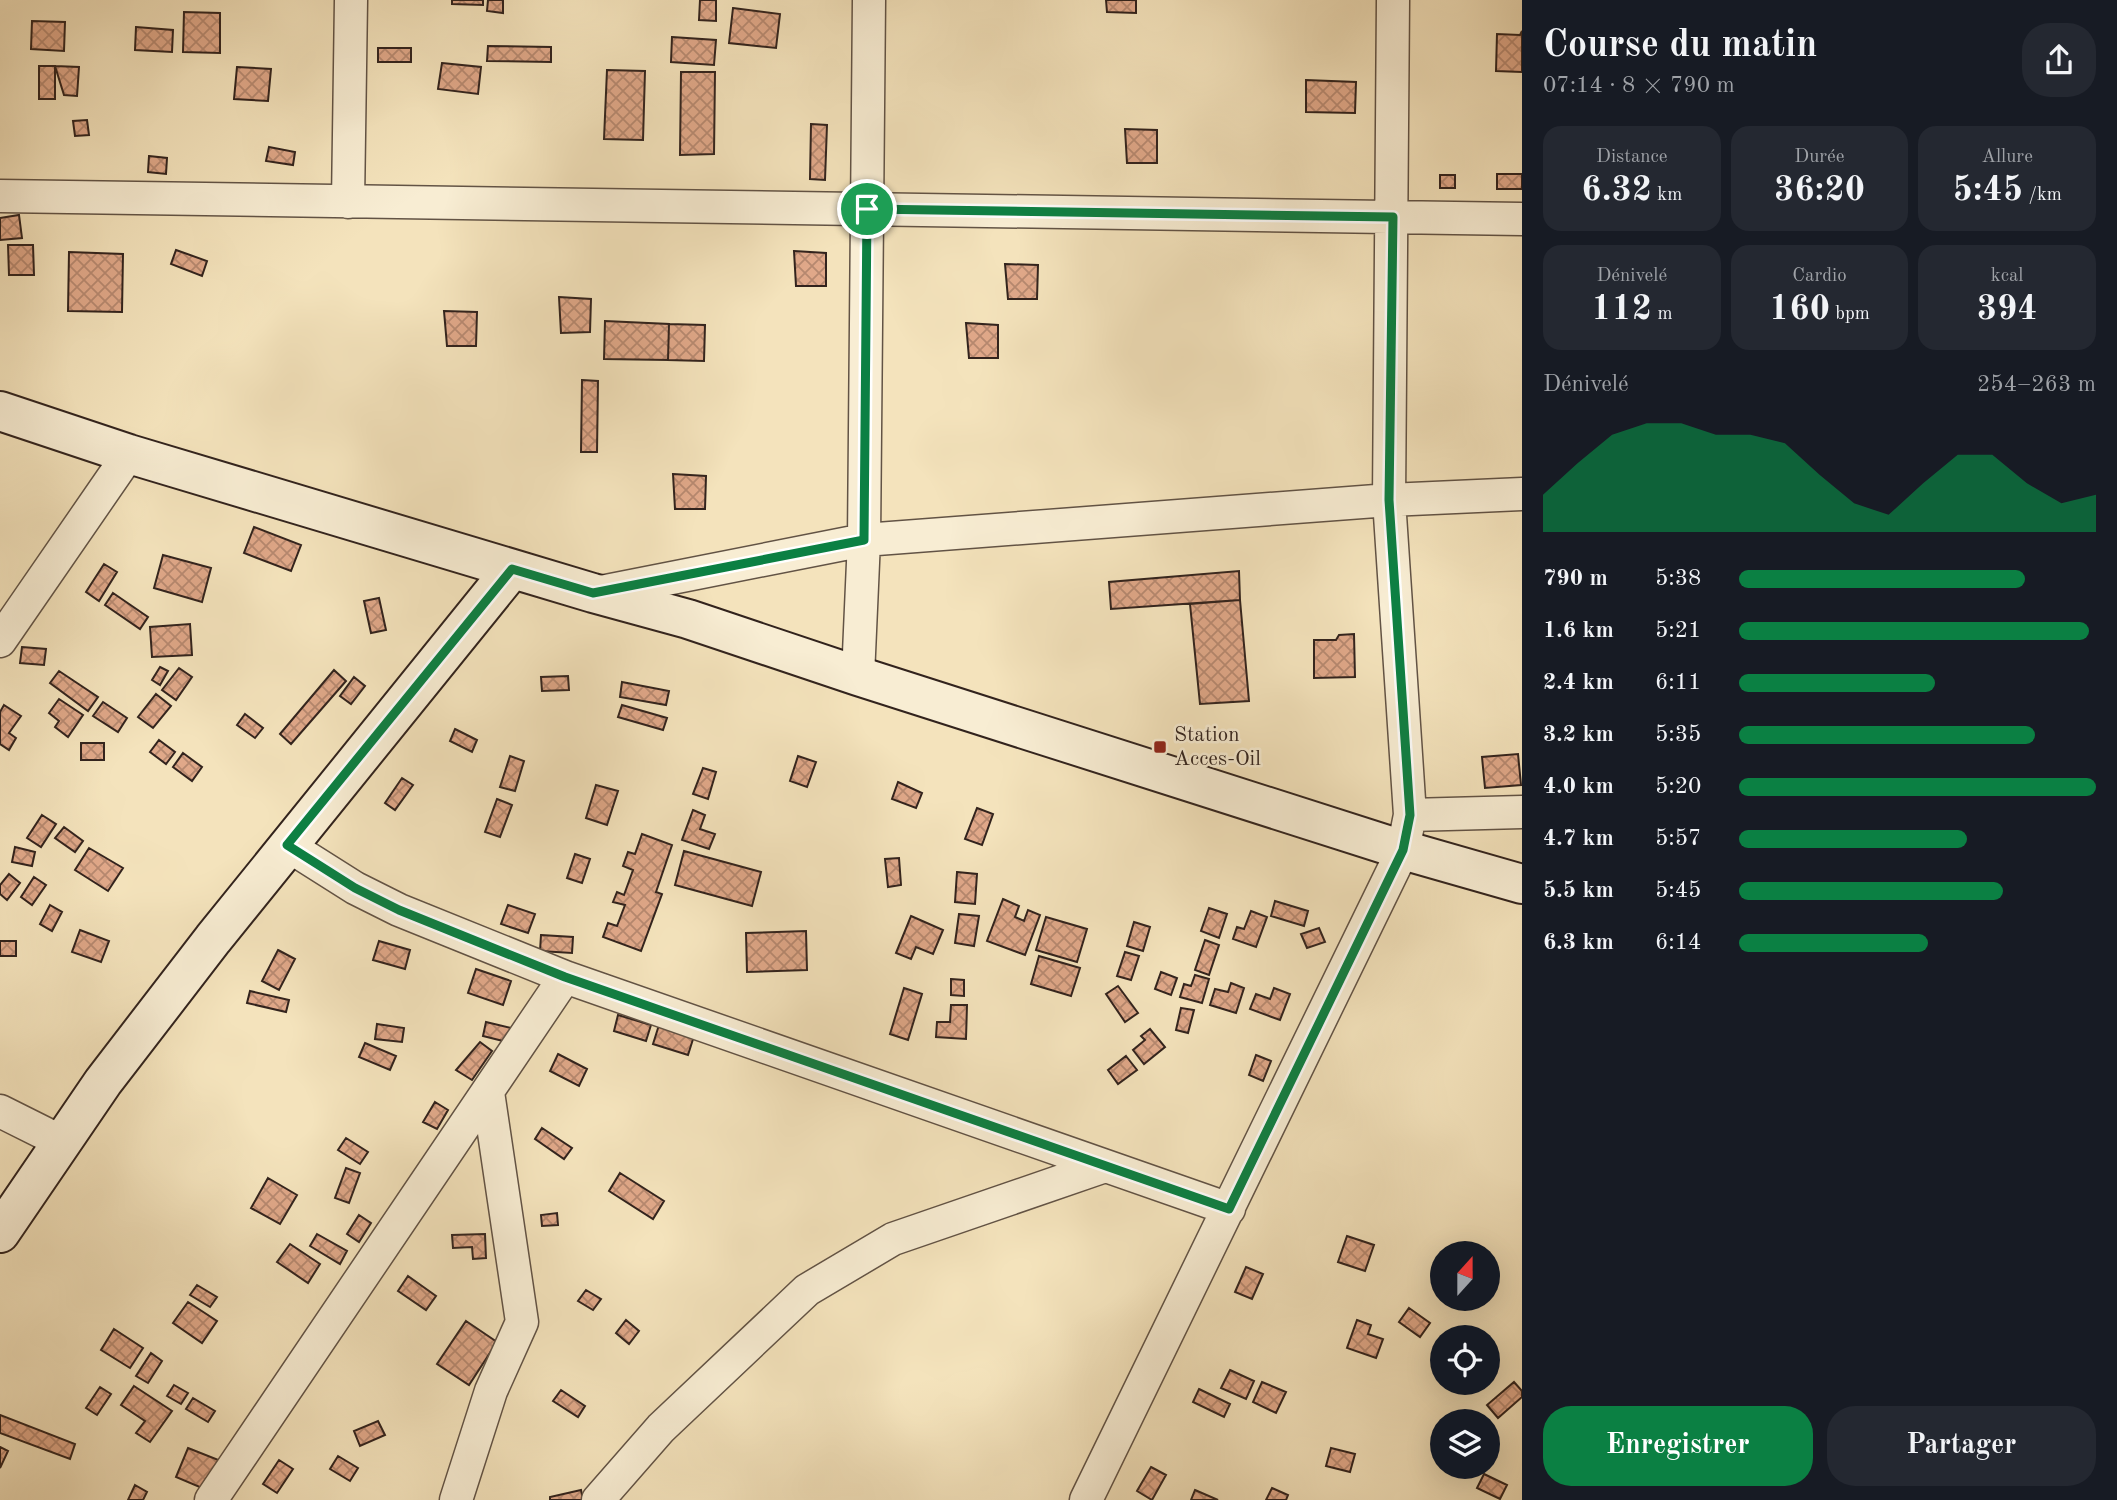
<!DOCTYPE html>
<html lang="fr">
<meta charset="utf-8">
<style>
:root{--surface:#171b24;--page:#242831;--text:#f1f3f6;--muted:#9ea1a6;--accent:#0b8043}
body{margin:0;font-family:"Old Standard TT",serif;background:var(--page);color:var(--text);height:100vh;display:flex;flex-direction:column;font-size:26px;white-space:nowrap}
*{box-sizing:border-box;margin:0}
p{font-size:23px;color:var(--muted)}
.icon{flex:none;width:38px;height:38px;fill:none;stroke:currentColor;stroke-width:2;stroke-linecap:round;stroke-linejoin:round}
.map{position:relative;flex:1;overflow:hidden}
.panel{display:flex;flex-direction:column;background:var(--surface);width:595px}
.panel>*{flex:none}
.needle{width:46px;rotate:21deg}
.tools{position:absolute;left:1430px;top:1241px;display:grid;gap:14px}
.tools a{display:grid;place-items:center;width:70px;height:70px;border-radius:50%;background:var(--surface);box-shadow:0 7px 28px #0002;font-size:35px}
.pin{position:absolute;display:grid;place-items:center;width:60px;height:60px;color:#fff;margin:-30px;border:4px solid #fff;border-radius:50%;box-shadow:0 2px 7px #0007}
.round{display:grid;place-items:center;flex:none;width:74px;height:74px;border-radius:28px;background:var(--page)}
.overview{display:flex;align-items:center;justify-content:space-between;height:119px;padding:0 21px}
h1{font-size:38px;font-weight:700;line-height:52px}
.figures{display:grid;grid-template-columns:repeat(3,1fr);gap:10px;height:119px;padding:7px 21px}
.figures div{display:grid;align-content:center;border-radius:18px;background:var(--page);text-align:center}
.figures b{font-size:35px;font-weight:700}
.figures small{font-size:19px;font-weight:400}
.figures p{font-size:19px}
.chart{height:196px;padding:14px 21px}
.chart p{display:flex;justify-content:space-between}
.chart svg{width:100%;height:126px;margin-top:7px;fill:var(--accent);opacity:.7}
.button{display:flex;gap:14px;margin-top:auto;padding:14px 21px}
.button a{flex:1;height:80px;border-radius:28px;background:var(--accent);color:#fff;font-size:28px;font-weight:700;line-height:80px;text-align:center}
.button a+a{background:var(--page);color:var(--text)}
ul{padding:0 21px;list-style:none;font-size:23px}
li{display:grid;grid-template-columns:112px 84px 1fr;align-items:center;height:52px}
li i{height:18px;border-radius:9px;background:var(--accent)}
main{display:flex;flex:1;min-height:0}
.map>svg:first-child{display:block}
.building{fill:url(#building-cross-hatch);stroke:#32231d;stroke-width:2}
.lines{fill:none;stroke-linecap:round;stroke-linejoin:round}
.street-casing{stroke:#625345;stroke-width:35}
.secondary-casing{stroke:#32231d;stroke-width:42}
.street{stroke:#f8edd3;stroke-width:32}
.secondary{stroke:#f8edd3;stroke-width:38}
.route-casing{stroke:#fff;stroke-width:14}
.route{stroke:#0b8043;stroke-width:9}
.poi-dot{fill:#8f2418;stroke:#f8edd3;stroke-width:2.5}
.labels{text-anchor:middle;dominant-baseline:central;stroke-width:5;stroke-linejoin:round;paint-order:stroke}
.poi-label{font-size:21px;fill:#32231d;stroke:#f8edd3;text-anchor:start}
</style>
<main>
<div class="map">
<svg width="1522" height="1500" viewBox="0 0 1522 1500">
<defs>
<pattern id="building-cross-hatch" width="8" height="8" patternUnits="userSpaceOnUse" patternTransform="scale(1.75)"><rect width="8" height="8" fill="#e0a889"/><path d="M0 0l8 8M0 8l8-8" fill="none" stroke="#b6886f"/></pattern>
</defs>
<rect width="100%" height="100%" fill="#f4e3bc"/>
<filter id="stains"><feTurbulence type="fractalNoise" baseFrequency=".00286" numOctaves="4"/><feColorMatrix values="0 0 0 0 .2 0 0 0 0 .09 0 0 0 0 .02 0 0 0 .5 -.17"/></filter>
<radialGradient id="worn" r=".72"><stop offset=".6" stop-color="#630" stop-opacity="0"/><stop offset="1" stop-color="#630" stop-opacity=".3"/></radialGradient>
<path class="building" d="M452,0H483V5L452,4Z
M488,0H503V13L487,11Z
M700,0H716V21L699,20Z
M1106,0H1136V13L1107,12Z
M733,8L780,14L776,48L729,43Z
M184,12L220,13V53L183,52Z
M32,21L65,22L64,51L31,49Z
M136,27L173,30L172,52L135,50Z
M1522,31V72L1496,71L1497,34L1520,35Z
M672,37L716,40L714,65L671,62Z
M488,46L551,47V62L487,61Z
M378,48H411V62H378Z
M442,63L481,67L478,94L438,89Z
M39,66H55V99H39Z
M55,66L79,67L77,96L64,95Z
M237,67L271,69L268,101L234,99Z
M607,70L645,71L643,140L604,139Z
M681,72H715L714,154L680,155Z
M1306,80L1356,82L1355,113L1306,112Z
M87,120L89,135L75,136L73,121Z
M811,124L827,125L825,180L810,179Z
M1125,129L1157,130V163H1127Z
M269,147L295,152L293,165L266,161Z
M149,156L167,158L166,174L148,172Z
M1497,174H1522V189H1497Z
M1440,175H1455V188H1440Z
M19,215L22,238L0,240V218Z
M8,245H33L34,275H9Z
M176,250L207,261L202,276L171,264Z
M794,251L826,253V286H796Z
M69,252L123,254L122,312L68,311Z
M1005,264L1038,265L1037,299H1008Z
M559,297L591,299L590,332L561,333Z
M444,311L477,312L476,346H447Z
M605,321L669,324L668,360L604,359Z
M966,323L998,325V358H969Z
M669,324L705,325L704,361L668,360Z
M582,380L598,381L597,452H581Z
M673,474L706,476L705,509H675Z
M254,527L301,545L291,571L244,553Z
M163,555L211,568L202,602L154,588Z
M104,564L117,572L99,601L86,592Z
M1239,571L1240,600L1111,609L1109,582Z
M113,593L148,617L140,629L105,605Z
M379,598L386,630L371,633L364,601Z
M1240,600L1249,701L1200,704L1190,604Z
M190,624L192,655L152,657L150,627Z
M1354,634L1355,677L1314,678V640H1336L1339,635Z
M22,647L46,649L44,665L20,663Z
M160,667L168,671L160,685L152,680Z
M179,668L192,677L176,700L162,690Z
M334,670L346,681L291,744L280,734Z
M59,671L98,697L88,711L50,683Z
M568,676L569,690L542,691L541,677Z
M354,677L365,686L351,704L340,696Z
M622,682L669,691L666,705L620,697Z
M156,694L171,706L153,728L138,717Z
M59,699L83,715L68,737L55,727L59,721L49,713Z
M103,702L127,718L118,732L93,716Z
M4,705L21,716L9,733L16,738L9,750L0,744V712Z
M622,705L667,718L663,730L618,717Z
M245,714L263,728L255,738L237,725Z
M455,729L477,740L472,752L450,741Z
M159,740L175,752L166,764L150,752Z
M81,743H104V760H81Z
M183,753L202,767L192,781L173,767Z
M1518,754L1521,785L1485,788L1482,757Z
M510,756L524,761L515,791L500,787Z
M798,756L816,762L807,787L790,781Z
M703,768L716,772L708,799L693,794Z
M402,778L413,785L395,810L385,803Z
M898,782L922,793L916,808L892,799Z
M596,785L618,791L607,825L586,818Z
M497,799L512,805L500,837L485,832Z
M977,808L993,814L982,845L965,839Z
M693,810L705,815L700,829L715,834L709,849L682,840Z
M42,815L56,824L41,847L27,838Z
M64,827L83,841L75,852L55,838Z
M642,834L672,845L656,892L662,894L641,951L603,937L608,923L617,926L625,905L613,902L617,892L624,895L633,870L623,866L628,852L635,854Z
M15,847L35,852L32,866L12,862Z
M89,848L123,868L108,891L75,870Z
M684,851L761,872L752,906L675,885Z
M575,854L590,859L582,883L567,878Z
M899,858L901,885L888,887L885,859Z
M957,872L977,874L975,904L955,902Z
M9,874L20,883L7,900L0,894V885Z
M34,877L46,885L32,905L21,897Z
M1003,899L1019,906L1015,917L1024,921L1028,910L1040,915L1025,955L987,941Z
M1275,901L1308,911L1304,926L1271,916Z
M50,905L62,912L52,931L40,924Z
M508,905L535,914L528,933L501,924Z
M1209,908L1227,914L1219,938L1201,931Z
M1251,911L1267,917L1256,947L1233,939L1237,927L1244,929Z
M959,914L979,916L974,946L955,943Z
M911,916L943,930L933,954L916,947L911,959L896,953Z
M1046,917L1087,929L1077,962L1036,950Z
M1134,922L1150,927L1143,951L1127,946Z
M1319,928L1325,942L1307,948L1301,934Z
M80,930L109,941L101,962L72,952Z
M806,931L807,970L747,972L746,933Z
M541,935L573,937L572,953L540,951Z
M1205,940L1219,945L1209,975L1195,970Z
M0,941H16V956H0Z
M379,941L410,950L405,969L373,960Z
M278,950L295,959L279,990L262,981Z
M1125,952L1139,956L1131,980L1117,976Z
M1039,956L1080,968L1071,996L1031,984Z
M476,969L511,981L503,1005L468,993Z
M1161,972L1177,978L1171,995L1155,989Z
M1195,975L1209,979L1202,1003L1180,997L1184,984L1191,986Z
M951,979L964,980V996L951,995Z
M1231,983L1244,988L1236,1013L1210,1005L1215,989L1228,992Z
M1118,986L1138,1013L1125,1022L1106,994Z
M904,988L922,994L908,1040L890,1034Z
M1274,988L1290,994L1280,1020L1250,1009L1256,994L1270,999Z
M250,991L289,1000L286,1012L247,1003Z
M951,1005H967L966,1039L936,1037L937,1022H950Z
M1181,1008L1194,1010L1188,1033L1176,1030Z
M618,1015L651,1025L646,1041L614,1031Z
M486,1022L511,1028L507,1042L483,1036Z
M377,1024L404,1028L402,1042L375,1039Z
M659,1025L694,1036L688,1055L653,1044Z
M1150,1029L1165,1047L1144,1064L1133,1050L1145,1040L1141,1036Z
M480,1042L492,1051L472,1080L456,1070Z
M365,1043L396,1056L390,1070L359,1057Z
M558,1054L587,1069L579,1086L550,1071Z
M1256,1055L1271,1061L1263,1081L1249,1075Z
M1126,1056L1137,1070L1118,1084L1108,1070Z
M435,1102L448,1110L437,1129L423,1122Z
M542,1128L572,1148L564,1159L535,1139Z
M346,1138L368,1152L360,1164L338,1150Z
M346,1168L360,1173L349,1203L335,1198Z
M620,1173L664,1201L653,1219L609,1191Z
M268,1178L297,1195L280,1224L251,1208Z
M557,1213L558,1225L542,1226L541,1215Z
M359,1215L371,1223L359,1242L347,1234Z
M317,1234L347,1251L340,1264L310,1246Z
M485,1234L486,1258L473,1259L472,1247L453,1248L452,1235Z
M1347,1236L1374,1245L1365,1271L1338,1262Z
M290,1244L320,1264L308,1283L277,1262Z
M1246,1267L1263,1274L1252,1299L1235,1292Z
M408,1276L436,1296L426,1310L398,1291Z
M197,1285L217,1297L210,1307L190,1295Z
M586,1290L601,1299L593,1310L578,1301Z
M188,1302L217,1321L202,1343L173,1323Z
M1409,1308L1430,1323L1420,1337L1399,1322Z
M626,1320L639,1331L629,1344L616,1333Z
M1357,1320L1371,1325L1368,1334L1383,1339L1376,1358L1347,1348Z
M466,1321L497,1342L469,1385L437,1364Z
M114,1329L143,1348L130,1368L101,1350Z
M151,1353L162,1361L148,1383L136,1376Z
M1230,1370L1254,1381L1246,1399L1221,1388Z
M1262,1382L1286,1392L1276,1413L1253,1402Z
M1514,1382L1522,1391V1397L1498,1418L1487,1405Z
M174,1385L188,1393L181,1404L167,1396Z
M134,1386L172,1411L150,1442L136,1433L145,1421L121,1405Z
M100,1387L111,1394L97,1415L86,1408Z
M1199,1389L1230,1404L1224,1417L1193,1402Z
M561,1390L585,1406L578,1417L553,1401Z
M193,1398L215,1411L208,1422L186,1409Z
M0,1415L75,1444L70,1459L0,1433Z
M378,1421L385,1435L360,1446L354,1431Z
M0,1447L8,1451L0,1468Z
M188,1448L221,1461L209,1491L176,1477Z
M1331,1448L1355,1454L1350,1472L1326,1466Z
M338,1456L358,1468L350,1481L330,1469Z
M279,1460L293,1469L277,1493L263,1484Z
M1151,1467L1166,1475L1152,1500L1137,1491Z
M1484,1474L1507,1485L1500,1499L1477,1488Z
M135,1485L147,1492L143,1500H128Z
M1272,1488L1288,1495L1286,1500H1266Z
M581,1490L583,1500H550V1497Z
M1195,1490L1218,1500H1191Z"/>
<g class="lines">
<defs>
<path id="street" d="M0,196L1522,219
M348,202L351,0
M596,593L864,540L1389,500L1522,494
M0,641L129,454
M858,676L864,540L869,0
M1410,815L1522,812
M287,845L355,888L399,910L565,977L1229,1209
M0,1111L62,1142
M211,1500L565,977
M456,1500L491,1391L522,1322L488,1092
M598,1500L661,1428L807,1290L893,1239L1105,1166
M1086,1500L1403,850L1410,815L1389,500L1393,0"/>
<path id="secondary" d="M0,411L129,454L593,593L688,619L858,676L1403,850L1522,884
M0,1233L103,1082L213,939L512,569"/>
</defs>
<use href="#street" class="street-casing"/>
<use href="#secondary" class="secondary-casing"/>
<use href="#street" class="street"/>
<use href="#secondary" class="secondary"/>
</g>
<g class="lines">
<defs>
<path id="route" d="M867,209L1393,217L1389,500L1410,815L1403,850L1229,1209L565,977L399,910L355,888L287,845L512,569L593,593L864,540Z"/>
</defs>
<use href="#route" class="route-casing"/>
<use href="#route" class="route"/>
</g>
<rect class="poi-dot" x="1153" y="740" width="14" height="14" rx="3.5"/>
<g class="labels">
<g class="poi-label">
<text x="1174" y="735">Station<tspan x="1174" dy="24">Acces-Oil</tspan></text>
</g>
</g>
<rect width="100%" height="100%" filter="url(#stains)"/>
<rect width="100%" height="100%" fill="url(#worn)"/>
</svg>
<div class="tools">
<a><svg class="needle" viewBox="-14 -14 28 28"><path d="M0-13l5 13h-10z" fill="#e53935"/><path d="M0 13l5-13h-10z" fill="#9ea1a6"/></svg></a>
<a><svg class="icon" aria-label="locate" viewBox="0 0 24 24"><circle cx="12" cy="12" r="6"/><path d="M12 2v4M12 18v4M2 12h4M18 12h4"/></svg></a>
<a><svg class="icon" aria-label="layers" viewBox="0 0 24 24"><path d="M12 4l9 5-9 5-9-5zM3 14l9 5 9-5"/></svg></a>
</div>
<div class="pin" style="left:867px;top:209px;background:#1e9e55"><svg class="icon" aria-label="arrive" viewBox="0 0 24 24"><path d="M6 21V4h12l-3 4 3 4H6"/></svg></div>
</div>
<section class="panel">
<div class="overview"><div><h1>Course du matin</h1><p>07:14 · 8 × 790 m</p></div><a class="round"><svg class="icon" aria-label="share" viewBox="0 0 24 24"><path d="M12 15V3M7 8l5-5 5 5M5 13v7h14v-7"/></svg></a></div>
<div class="figures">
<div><p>Distance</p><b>6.32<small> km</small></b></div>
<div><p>Durée</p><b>36:20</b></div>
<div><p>Allure</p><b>5:45<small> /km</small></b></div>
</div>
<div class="figures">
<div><p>Dénivelé</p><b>112<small> m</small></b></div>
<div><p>Cardio</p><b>160<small> bpm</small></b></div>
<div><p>kcal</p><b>394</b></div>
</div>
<div class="chart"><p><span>Dénivelé</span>254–263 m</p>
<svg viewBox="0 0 160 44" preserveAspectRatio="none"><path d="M0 44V31L10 20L20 10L30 6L40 6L50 10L60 10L70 13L80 24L90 34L100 38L110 27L120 17L130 17L140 27L150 34L160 31V44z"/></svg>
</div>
<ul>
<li><b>790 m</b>5:38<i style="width:80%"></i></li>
<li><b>1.6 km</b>5:21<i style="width:98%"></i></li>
<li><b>2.4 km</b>6:11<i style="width:55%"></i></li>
<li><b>3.2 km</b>5:35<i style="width:83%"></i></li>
<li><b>4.0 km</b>5:20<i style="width:100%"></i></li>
<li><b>4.7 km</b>5:57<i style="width:64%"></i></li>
<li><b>5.5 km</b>5:45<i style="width:74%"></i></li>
<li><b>6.3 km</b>6:14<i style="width:53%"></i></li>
</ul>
<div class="button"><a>Enregistrer</a><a>Partager</a></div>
</section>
</main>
